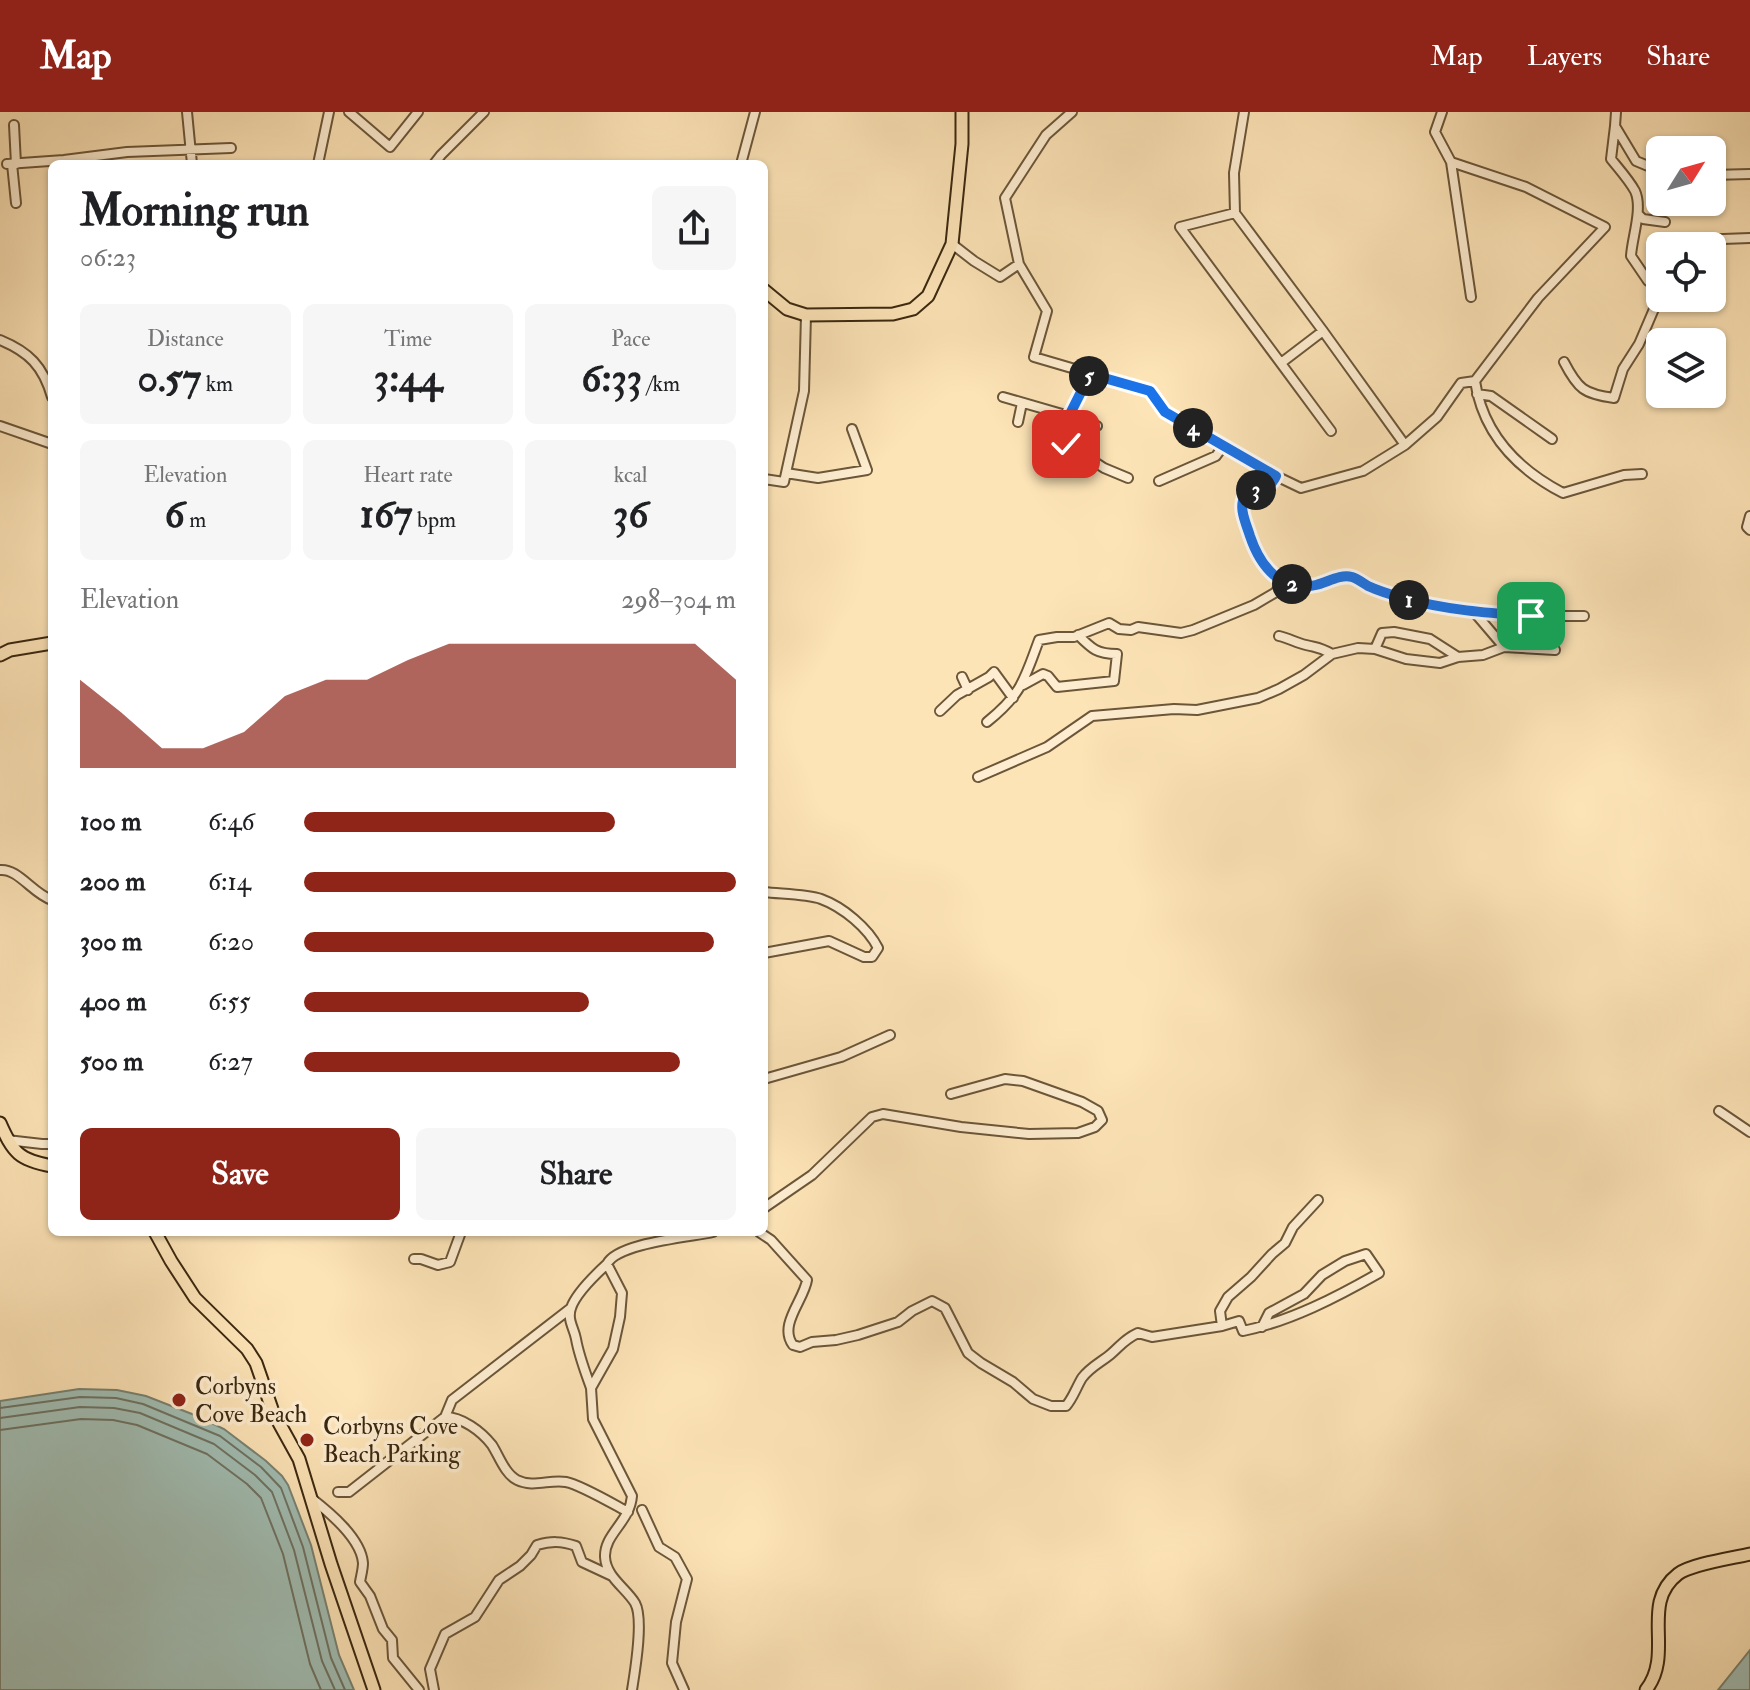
<!DOCTYPE html>
<meta charset="utf-8">
<style>
:root{--surface:#fff;--page:#f6f6f6;--text:#202124;--muted:#757577;--accent:#8f2418}
body{margin:0;font-family:"IM FELL Double Pica",serif;background:var(--page);color:var(--text);height:100vh;display:flex;flex-direction:column;font-size:30px;white-space:nowrap}
*{box-sizing:border-box;margin:0}
p{font-size:26px;color:var(--muted)}
.icon{flex:none;width:44px;height:44px;fill:none;stroke:currentColor;stroke-width:2;stroke-linecap:round;stroke-linejoin:round}
.map{position:relative;flex:1;overflow:hidden}
.drawer{position:absolute;left:48px;top:48px;width:720px;height:1076px;display:flex;flex-direction:column;background:var(--surface);border-radius:12px;box-shadow:0 2px 6px #0004}
.drawer>*{flex:none}
.needle{width:52px;rotate:53deg}
.fabs{position:absolute;left:1646px;top:24px;display:grid;gap:16px}
.fabs a{display:grid;place-items:center;width:80px;height:80px;border-radius:12px;background:var(--surface);box-shadow:0 2px 6px #0004;font-size:40px}
.pin{position:absolute;display:grid;place-items:center;width:68px;height:68px;color:#fff;margin:-34px;border-radius:16px;box-shadow:0 4px 12px #0006}
.km{position:absolute;width:40px;height:40px;margin:-20px;border-radius:50%;background:#222;color:#fff;font-size:22px;line-height:40px;text-align:center}
.round{display:grid;place-items:center;flex:none;width:84px;height:84px;border-radius:12px;background:var(--page)}
.overview{display:flex;align-items:center;justify-content:space-between;height:136px;padding:0 32px}
h1{font-size:44px;font-weight:700;line-height:60px}
.metrics{display:grid;grid-template-columns:repeat(3,1fr);gap:12px;height:136px;padding:8px 32px}
.metrics div{display:grid;align-content:center;border-radius:12px;background:var(--page);text-align:center}
.metrics b{font-size:40px;font-weight:700}
.metrics small{font-size:22px;font-weight:400}
.metrics p{font-size:22px}
.chart{height:224px;padding:16px 32px}
.chart p{display:flex;justify-content:space-between}
.chart svg{width:100%;height:144px;margin-top:8px;fill:var(--accent);opacity:.7}
.cta{display:flex;gap:16px;margin-top:auto;padding:16px 32px}
.cta a{flex:1;height:92px;border-radius:12px;background:var(--accent);color:#fff;font-size:32px;font-weight:700;line-height:92px;text-align:center}
.cta a+a{background:var(--page);color:var(--text)}
ul{padding:0 32px;list-style:none;font-size:26px}
li{display:grid;grid-template-columns:128px 96px 1fr;align-items:center;height:60px}
li i{height:20px;border-radius:10px;background:var(--accent)}
header{display:flex;align-items:center;gap:48px;box-sizing:border-box;height:112px;padding:0 40px;background:var(--accent);color:#fff}
header strong{font-size:38px}
nav{display:flex;gap:44px;margin-inline-start:auto;font-size:28px}
.map>svg:first-child{display:block}
.water{fill:#a1beb4;stroke:#788272;stroke-width:2}
.lines{fill:none;stroke-linecap:round;stroke-linejoin:round}
.shore{stroke:#6e7262;stroke-width:2}
.minor-casing{stroke:#6b5639;stroke-width:12}
.major-casing{stroke:#3a270f;stroke-width:15}
.minor{stroke:#feedd0;stroke-width:8}
.major{stroke:#fde4b7;stroke-width:11}
.route-casing{stroke:#fff;stroke-width:16}
.route{stroke:#1a73e8;stroke-width:10}
.poi-dot{fill:#8f2418;stroke:#feedd0;stroke-width:3}
.labels{text-anchor:middle;dominant-baseline:central;stroke-width:7;stroke-linejoin:round;paint-order:stroke}
.poi-label{font-size:24px;fill:#3a270f;stroke:#feedd0;text-anchor:start}
</style>
<header>
<strong>Map</strong>
<nav><a>Map</a><a>Layers</a><a>Share</a></nav>
</header>
<div class="map">
<svg width="1750" height="1578" viewBox="0 0 1750 1578">
<rect width="100%" height="100%" fill="#fde4b7"/>
<filter id="stains"><feTurbulence type="fractalNoise" baseFrequency=".0025" numOctaves="4"/><feColorMatrix values="0 0 0 0 .2 0 0 0 0 .09 0 0 0 0 .02 0 0 0 .5 -.17"/></filter>
<radialGradient id="worn" r=".72"><stop offset=".6" stop-color="#630" stop-opacity="0"/><stop offset="1" stop-color="#630" stop-opacity=".3"/></radialGradient>
<path class="water" d="M79,1277L117,1278L146,1284L197,1304L224,1317L266,1349L282,1364L288,1373L311,1433L339,1543L354,1578H0V1289Z
M1750,1538V1578H1718Z"/>
<g class="lines">
<path class="shore" d="M0,1296L80,1285L116,1286L143,1292L220,1324L261,1355L281,1376L303,1435L331,1546L345,1578
M0,1306L80,1295L114,1296L140,1301L214,1332L255,1363L272,1380L294,1438L322,1549L335,1578
M0,1318L81,1307L113,1308L137,1313L207,1342L247,1372L261,1386L283,1442L310,1552L321,1578"/>
<defs>
<path id="minor" d="M187,0L192,52
M349,0L390,35L418,0
M1072,0L1046,23L1005,86L1019,152L1047,199L1034,245L1150,279L1165,300L1276,364L1301,376L1363,359L1405,333L1437,305L1461,271L1475,269
M1244,0L1234,61L1235,101L1323,219L1405,333
M1442,0L1435,20L1451,50L1471,185
M1616,0L1615,14L1636,49L1660,59
M14,13L16,52
M1615,14L1611,47C1619,57 1629,68 1635,79C1643,96 1632,126 1631,144L1648,169L1660,174
M1451,50L1526,75L1605,115L1538,186L1475,269C1483,322 1517,357 1563,381L1624,363L1642,362
M7,52L64,48L127,40L231,36
M12,52L16,91
M318,52L329,0
M434,52L441,43L484,0
M741,52L755,0
M1712,63L1750,62
M1235,101L1180,115L1331,319
M1638,102L1643,107L1665,110
M952,132L974,149L1000,165L1019,152
M1692,134L1696,128L1750,126
M0,228C29,240 43,254 52,285
M1564,250C1578,277 1584,282 1614,286L1623,257L1639,232L1660,183
M1281,251L1323,219
M1477,282L1491,284L1552,327
M1003,285L1069,304L1090,262
M1070,305L1097,314
M1074,306L1061,328L1104,356L1128,366
M1018,310L1022,291
M0,314L52,332
M786,361L818,366L867,358L852,317
M1276,364C1269,382 1243,374 1242,392C1240,413 1263,462 1284,470C1292,474 1306,475 1314,473C1326,471 1337,463 1350,465C1356,466 1361,470 1367,473C1379,479 1394,484 1407,487C1467,501 1523,504 1584,504
M764,367L784,370L804,279L806,203
M1159,369L1216,344L1224,333
M1750,404L1747,415L1750,418
M1279,524C1288,526 1297,531 1306,533C1318,536 1320,535 1332,542
M1504,535L1555,538
M1375,537L1382,521L1394,520L1430,527L1458,545
M962,565L968,578
M1023,573L1043,562L1048,564L1057,575L1114,569L1117,542C1097,542 1092,537 1078,523
M940,599L957,583L989,565L994,560L1013,586
M987,610C1022,582 1024,568 1039,528L1057,525H1074L1109,511L1119,517L1131,518L1138,515L1181,521L1193,518L1254,493L1276,480L1281,470
M978,665L1047,635L1092,604L1174,597L1197,598L1258,586L1279,577L1304,563L1332,542L1358,536L1375,537L1406,547L1440,551L1458,545L1483,543L1504,535L1475,501
M0,758C18,756 33,782 52,788
M764,780C780,782 807,782 821,787C843,795 868,816 878,836L872,845H864L829,829L764,841
M764,967L841,945L890,923
M1719,999L1750,1020
M7,1028L42,1032H52
M764,1096L812,1063L872,1005L883,1002L961,1015L1029,1022L1078,1021L1095,1015L1102,1008L1098,999L1082,990L1023,969L1005,967L951,982
M759,1120L771,1128L807,1168C804,1188 778,1213 793,1233L800,1235L812,1230L836,1228L858,1223L898,1210L912,1199L932,1189L945,1196L968,1241L981,1251L1013,1270L1033,1287L1051,1294H1066C1073,1286 1076,1276 1082,1266C1091,1254 1102,1250 1112,1241C1122,1232 1125,1227 1138,1221L1152,1225L1222,1214L1239,1209L1243,1219C1291,1209 1337,1185 1379,1161L1366,1142L1345,1149L1322,1163L1304,1182L1269,1201L1262,1215
M414,1147H421L438,1153L450,1150L461,1120
M1222,1214L1220,1199L1228,1185L1251,1165L1272,1142L1285,1131L1293,1115L1318,1088
M591,1276C585,1259 579,1244 576,1227C574,1216 567,1208 571,1196C576,1181 595,1163 607,1152
M445,1305L452,1288L571,1196
M338,1380H349L445,1305C462,1305 481,1319 492,1333C499,1344 505,1362 517,1368C533,1376 550,1367 566,1370C581,1373 613,1392 628,1400
M311,1386C329,1400 361,1426 363,1451C363,1457 361,1464 360,1470L370,1484L383,1517L392,1528L393,1546L419,1578
M642,1398L659,1435L675,1445L687,1467L676,1510L672,1551L684,1578
M434,1578L430,1557L445,1522L475,1505L499,1468L520,1454L531,1443L537,1433C551,1429 561,1429 576,1434L582,1450L612,1464
M632,1578C635,1559 644,1507 635,1491C626,1476 606,1465 605,1445C604,1422 630,1410 632,1384L593,1307L591,1276L613,1237L620,1205L622,1181L607,1152C617,1131 690,1125 713,1120"/>
<path id="major" d="M764,178L787,197L806,203L893,202L913,197L928,184L952,132L962,32V0
M0,543L10,538L52,531
M0,1011C13,1041 19,1048 52,1054
M155,1120L171,1149L195,1186L247,1237L256,1251L273,1300L299,1347L331,1452L374,1578
M1646,1578C1675,1541 1639,1492 1678,1462C1691,1452 1733,1446 1750,1442"/>
</defs>
<use href="#minor" class="minor-casing"/>
<use href="#major" class="major-casing"/>
<use href="#minor" class="minor"/>
<use href="#major" class="major"/>
</g>
<g class="lines">
<defs>
<path id="route" d="M1066,332L1061,328L1074,306L1069,304L1090,262L1150,279L1165,300L1276,364C1271,377 1257,377 1245,383C1238,396 1246,411 1250,424C1260,454 1281,481 1316,473C1328,470 1340,462 1352,465C1358,467 1363,471 1368,474C1379,479 1392,483 1403,486C1445,498 1488,501 1531,504"/>
</defs>
<use href="#route" class="route-casing"/>
<use href="#route" class="route"/>
</g>
<g class="poi-dot">
<circle cx="179" cy="1288" r="8"/>
<circle cx="307" cy="1328" r="8"/>
</g>
<g class="labels">
<g class="poi-label">
<text x="195" y="1274">Corbyns<tspan x="195" dy="28">Cove Beach</tspan></text>
<text x="323" y="1314">Corbyns Cove<tspan x="323" dy="28">Beach Parking</tspan></text>
</g>
</g>
<rect width="100%" height="100%" filter="url(#stains)"/>
<rect width="100%" height="100%" fill="url(#worn)"/>
</svg>
<div class="fabs">
<a><svg class="needle" viewBox="-14 -14 28 28"><path d="M0-13l5 13h-10z" fill="#e53935"/><path d="M0 13l5-13h-10z" fill="#757577"/></svg></a>
<a><svg class="icon" aria-label="locate" viewBox="0 0 24 24"><circle cx="12" cy="12" r="6"/><path d="M12 2v4M12 18v4M2 12h4M18 12h4"/></svg></a>
<a><svg class="icon" aria-label="layers" viewBox="0 0 24 24"><path d="M12 4l9 5-9 5-9-5zM3 14l9 5 9-5"/></svg></a>
</div>
<div class="pin" style="left:1531px;top:504px;background:#1e9e55"><svg class="icon" aria-label="arrive" viewBox="0 0 24 24"><path d="M6 21V4h12l-3 4 3 4H6"/></svg></div>
<div class="pin" style="left:1066px;top:332px;background:#d93025"><svg class="icon" aria-label="check" viewBox="0 0 24 24"><path d="M5 12l5 5 9-10"/></svg></div>
<b class="km" style="left:1409px;top:488px">1</b>
<b class="km" style="left:1292px;top:472px">2</b>
<b class="km" style="left:1256px;top:378px">3</b>
<b class="km" style="left:1193px;top:316px">4</b>
<b class="km" style="left:1089px;top:264px">5</b>
<section class="drawer">
<div class="overview"><div><h1>Morning run</h1><p>06:23</p></div><a class="round"><svg class="icon" aria-label="share" viewBox="0 0 24 24"><path d="M12 15V3M7 8l5-5 5 5M5 13v7h14v-7"/></svg></a></div>
<div class="metrics">
<div><p>Distance</p><b>0.57<small> km</small></b></div>
<div><p>Time</p><b>3:44</b></div>
<div><p>Pace</p><b>6:33<small> /km</small></b></div>
</div>
<div class="metrics">
<div><p>Elevation</p><b>6<small> m</small></b></div>
<div><p>Heart rate</p><b>167<small> bpm</small></b></div>
<div><p>kcal</p><b>36</b></div>
</div>
<div class="chart"><p><span>Elevation</span>298–304 m</p>
<svg viewBox="0 0 160 44" preserveAspectRatio="none"><path d="M0 44V17L10 27L20 38L30 38L40 33L50 22L60 17L70 17L80 11L90 6L100 6L110 6L120 6L130 6L140 6L150 6L160 17V44z"/></svg>
</div>
<ul>
<li><b>100 m</b>6:46<i style="width:72%"></i></li>
<li><b>200 m</b>6:14<i style="width:100%"></i></li>
<li><b>300 m</b>6:20<i style="width:95%"></i></li>
<li><b>400 m</b>6:55<i style="width:66%"></i></li>
<li><b>500 m</b>6:27<i style="width:87%"></i></li>
</ul>
<div class="cta"><a>Save</a><a>Share</a></div>
</section>
</div>
